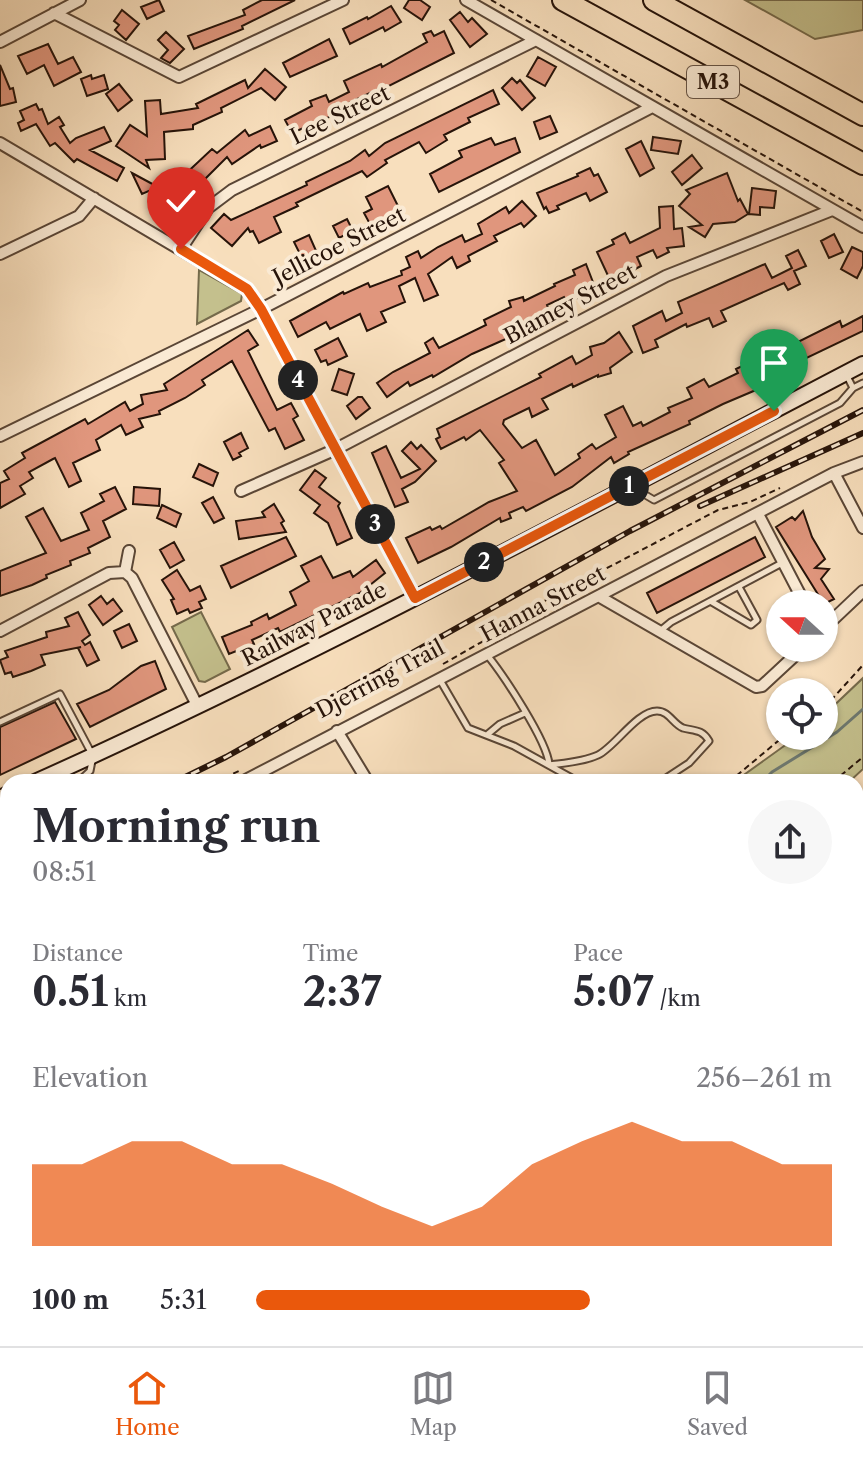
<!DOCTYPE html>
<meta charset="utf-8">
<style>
:root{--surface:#fff;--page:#f7f7f7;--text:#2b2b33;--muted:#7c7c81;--line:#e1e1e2;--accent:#ea580c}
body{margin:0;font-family:"Libre Caslon Text",serif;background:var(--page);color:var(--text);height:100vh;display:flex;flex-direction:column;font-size:30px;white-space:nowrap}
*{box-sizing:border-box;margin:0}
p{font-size:26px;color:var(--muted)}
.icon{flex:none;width:44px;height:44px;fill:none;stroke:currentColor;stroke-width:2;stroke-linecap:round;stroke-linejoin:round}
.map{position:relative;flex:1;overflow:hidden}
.sheet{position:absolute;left:0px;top:774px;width:864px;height:572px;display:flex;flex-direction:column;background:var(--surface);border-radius:24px 24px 0 0;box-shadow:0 2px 6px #0004}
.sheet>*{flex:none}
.needle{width:52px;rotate:291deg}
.controls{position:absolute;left:766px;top:590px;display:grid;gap:16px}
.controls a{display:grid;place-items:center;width:72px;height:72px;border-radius:50%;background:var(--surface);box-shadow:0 2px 6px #0004;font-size:40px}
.pin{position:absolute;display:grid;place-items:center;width:68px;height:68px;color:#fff;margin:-82px -34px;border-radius:50% 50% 50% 0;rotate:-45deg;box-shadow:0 0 8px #0007}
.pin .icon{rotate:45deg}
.km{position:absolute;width:40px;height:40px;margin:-20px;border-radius:50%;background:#222;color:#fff;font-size:22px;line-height:40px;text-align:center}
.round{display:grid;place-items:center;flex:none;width:84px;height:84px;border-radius:42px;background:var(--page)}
.head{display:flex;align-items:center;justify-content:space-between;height:136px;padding:0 32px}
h1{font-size:44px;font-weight:700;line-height:60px}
.metrics{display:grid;grid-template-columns:repeat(3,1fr);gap:12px;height:136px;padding:8px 32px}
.metrics div{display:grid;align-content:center}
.metrics b{font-size:40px;font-weight:700}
.metrics small{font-size:22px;font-weight:400}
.metrics p{font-size:22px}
.chart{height:224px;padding:16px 32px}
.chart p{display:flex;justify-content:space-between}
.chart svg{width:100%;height:144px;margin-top:8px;fill:var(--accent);opacity:.7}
ul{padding:0 32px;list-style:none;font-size:26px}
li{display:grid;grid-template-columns:128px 96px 1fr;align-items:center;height:60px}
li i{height:20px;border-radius:10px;background:var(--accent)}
.tab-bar{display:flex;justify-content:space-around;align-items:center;height:112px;border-top:2px solid var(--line);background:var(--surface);font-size:22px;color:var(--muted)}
.tab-bar a{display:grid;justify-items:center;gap:4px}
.tab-bar .current{color:var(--accent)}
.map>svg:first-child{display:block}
.green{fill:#c4c08d;stroke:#756a4b;stroke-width:2}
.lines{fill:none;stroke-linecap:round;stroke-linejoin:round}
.stream{stroke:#6d7870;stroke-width:3}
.building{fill:#e0967d;stroke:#261309;stroke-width:2}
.lane-casing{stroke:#5a4636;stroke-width:9}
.street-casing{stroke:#5a4636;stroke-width:14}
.secondary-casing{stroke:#261309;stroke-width:18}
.primary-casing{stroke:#261309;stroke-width:20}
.highway-casing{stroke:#261309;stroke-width:24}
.path{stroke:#261309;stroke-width:2;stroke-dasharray:6 4;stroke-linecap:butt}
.lane{stroke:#faead4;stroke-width:5}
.street{stroke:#faead4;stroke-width:10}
.secondary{stroke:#faead4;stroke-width:14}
.primary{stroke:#f8dfbd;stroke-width:16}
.highway{stroke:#f8dfbd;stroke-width:20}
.rail-casing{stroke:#261309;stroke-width:6}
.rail{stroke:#faead4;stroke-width:3;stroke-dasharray:9;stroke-linecap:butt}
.route-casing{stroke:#fff;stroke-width:16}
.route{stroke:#ea580c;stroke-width:10}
.labels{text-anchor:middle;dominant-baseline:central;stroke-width:8;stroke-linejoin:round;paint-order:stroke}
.shield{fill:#faead4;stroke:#665446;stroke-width:2}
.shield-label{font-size:20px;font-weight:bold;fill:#261309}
.street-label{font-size:22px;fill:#261309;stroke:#faead4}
</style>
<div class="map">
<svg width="863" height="1346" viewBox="0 0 863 1346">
<rect width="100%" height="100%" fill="#f8dfbd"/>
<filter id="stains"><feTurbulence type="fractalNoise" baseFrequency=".0025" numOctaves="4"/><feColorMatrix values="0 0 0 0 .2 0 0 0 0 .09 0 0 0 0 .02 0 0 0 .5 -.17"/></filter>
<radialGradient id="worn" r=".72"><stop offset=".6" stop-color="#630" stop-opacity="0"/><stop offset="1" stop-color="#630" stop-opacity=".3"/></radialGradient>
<path class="green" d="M745,0H863V30L815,39Z
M199,270L242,294L241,301L197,324Z
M201,612L230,669L205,682L199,681L172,627Z
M863,678V769L849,782H734L798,736H824V715Z"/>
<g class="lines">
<path class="stream" d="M762,782L772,772L837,732L863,709"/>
</g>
<path class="building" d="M159,0L164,11L147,19L141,7Z
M262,0H295L242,26L243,29L194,49L188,36L245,15L243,10Z
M409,0H420L430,7L422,20L404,8Z
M391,6L401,22L385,31L383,27L350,44L343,29L367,17L368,19Z
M122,10L139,24L126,40L115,30L119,25L114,21Z
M460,12L468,22L472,18L487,34L470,47L450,20Z
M431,31L434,36L444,31L454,53L377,92L376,90L332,111L334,115L292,133L285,120L312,106L310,101L326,95L329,102L349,92L344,81L381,64L382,67L427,42L423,34Z
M166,32L184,49L170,63L161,58L168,50L158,40Z
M329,39L337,56L290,77L283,63Z
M48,44L58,64L73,57L81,72L54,86L44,65L27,74L18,56Z
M538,57L556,67L545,86L527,76Z
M0,65L10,89L13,88L16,102L0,106Z
M265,69L286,87L275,100L261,88L221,108L222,112L193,125V129L164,132L165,159L146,160L149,168L116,146L130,125L147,136L145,101L160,100L161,114L198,108L196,104L245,80L248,88Z
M91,75L92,79L104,75L108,89L87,96L81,79Z
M512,78L517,83L520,80L535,98L522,110L502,88Z
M119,84L132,100L118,111L106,94Z
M493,90L499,104L468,118L470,122L444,135L447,140L426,153L419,142L385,160L387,163L367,177L362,171L296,203L298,206L274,217L281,232L259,243L253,231L250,232L248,228L232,246L211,228L224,214L231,220L307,185L306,182L350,161L365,150L369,156L385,143Z
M36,104L39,110L42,109L48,124L59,117L64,125L60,127L70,143L76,138L104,127L111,141L90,150L124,168L117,181L77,159L74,162L55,143L50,146L36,124L21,131L18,123L24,120L20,111Z
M550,116L557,132L540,139L534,122Z
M270,126L277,141L261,148L260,145L232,164L227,157L205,179L201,175L185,195L169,206L163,195L212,149L217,153L245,130L249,136Z
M653,137L681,141L678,154L651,150Z
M491,138L495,145L515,138L520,152L439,192L430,174L462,157L459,151Z
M641,141L654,168L640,176L626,149Z
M692,155L702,168L682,185L672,172Z
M590,168L594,176L598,174L607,192L590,201L586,193L557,206L559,209L549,213L546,207L544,209L537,193L578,176L577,174Z
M132,173L158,187L142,194Z
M727,173L738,201L740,199L748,214L735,222L713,224L705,237L689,227L702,225L679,206L690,194L686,190Z
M388,186L401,212L371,226L364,213L372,209L366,197Z
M752,188L776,191L774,208L760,207V215L749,214Z
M522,201L536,216L524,227L521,223L494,236L497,241L468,256L470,261L457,268L452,257L428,274L438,295L424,301L415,278L399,286L405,302L381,312L386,322L367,331L360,314L330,329L326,322L298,337L290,321L343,292L344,294L368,283L370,287L402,275L401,271L410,267L406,257L418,251L421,258L438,247L462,235L465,242L482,234L478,224L506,207L509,213Z
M673,206L674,229L682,228L684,246L667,248L669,252L657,258L653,250L637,257L641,266L611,282L597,252L614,244L612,240L625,233L630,243L660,228L659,207Z
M347,219L353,231L339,238L333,226Z
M834,234L843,252L829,258L821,241Z
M309,235L317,253L303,260L294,242Z
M852,247L863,252V266L857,278L841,269Z
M798,250L806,266L794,271L800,284L788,290L784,283L721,311L726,321L713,327L709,318L687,327L686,324L655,340L658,347L643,353L633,326L662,311L666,321L682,313L678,302L765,264L772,278L792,268L786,256Z
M586,264L596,290L567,303L564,297L547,305L550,313L530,323V326L505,333L508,338L472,354L433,377L432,375L410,386L408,382L387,397L377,383L393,372L430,353L425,343L433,338L439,348L486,325L484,320L511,307L509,301L523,297L524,301L555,286L554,284L575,275L573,270Z
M863,316V331L777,372L778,376L761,382L763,387L723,404L689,421L690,424L628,452L629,454L614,463L611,457L572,487L526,511L523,507L509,513L511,518L501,522L500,518L451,547L418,563L406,538L430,527L432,530L440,526L442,529L489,502L517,491L499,463L504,460L480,430L466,440L464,437L441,449L436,439L440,437L437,429L541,377L539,374L572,356L576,364L592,355L590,347L604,343L619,332L632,352L610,368L611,373L598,377V375L573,387L572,384L542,399L548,409L532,417L529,408L504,420L503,424L522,448L536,440L555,475L580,458L578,454L592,444L596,449L616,437L605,415L623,406L633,426L641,422L643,426L670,412L668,408L692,398L687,388L704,379L709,387L738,373L736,369L759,358L756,347L767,343L770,350L794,340L796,343L840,321L842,327Z
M248,330L258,345L248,351L277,410L291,403L298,416L293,419L304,440L285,449L275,428L269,431L232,361L202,380L205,385L185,398L159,411L160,414L139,419L143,427L126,435L121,425L96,440L100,450L73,463L81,481L69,487L55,458L53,459L29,472L33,478L20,486L25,494L0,508V483L9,479L4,471L25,458L22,453L85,419L88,424L125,402L130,411L143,404L141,395L167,390L164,384Z
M338,338L347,356L328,365L326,360L321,362L315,350Z
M339,369L354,374L347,395L332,390Z
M358,397H362L370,408L356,419L347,406Z
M241,433L248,448L239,453L241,456L233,460L224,442Z
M411,442L417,449L421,445L436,461L415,482L402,489L408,502L395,507L372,453L386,446L401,478L420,469L402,451Z
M199,464L218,473L213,486L193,477Z
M315,470L326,478L319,487L340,503L338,506L352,538L337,545L328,523L314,513L320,505L300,490Z
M115,487L126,509L103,521L110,537L88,548L90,553L70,561L71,565L46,575L47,578L32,585L0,596V571L46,553L26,517L43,508L61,541L89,530L81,513L104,501L100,494Z
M134,487L160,489L159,506L133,504Z
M213,497L224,518L214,523L202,503Z
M274,504L284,521L281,523L286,532L239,539L236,521L265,517L262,512Z
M162,505L181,514L176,527L157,518Z
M803,511L812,537L825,559L815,568L829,569L821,579L834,599L824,604L776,527L792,517L795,520Z
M286,537L296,556L231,588L221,566Z
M755,537L765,557L657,613L647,593Z
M174,542L184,560L170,568L160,550Z
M321,556L333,578L350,571L353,577L376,560L385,573L360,593L280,632L278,628L252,640L254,644L229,654L222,637L252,625L251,622L267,614L269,619L296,605L290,592L309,581L301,566Z
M177,570L190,591L200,586L206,599L199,602L202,608L190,613L188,609L177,614L171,600L174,599L162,580Z
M101,596L107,604L113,599L122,611L103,625L89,605Z
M78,612L90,635L82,641L85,645L90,642L99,660L87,666L78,648L81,647L41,655L45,665L31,671L13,677L11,672L5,674L0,660L8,657L5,651L47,637L46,632L69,626L65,618Z
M129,624L137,641L122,648L114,631Z
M155,661L166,689L90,727L77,704L109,690L141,666Z
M55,702L76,739L0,775V727Z"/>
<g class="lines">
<defs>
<path id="lane" d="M846,374L853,388L863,383
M632,487L654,500L840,403L853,388
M712,602L751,625L757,620L739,587
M660,631L671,622L782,563
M488,656C504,676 547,741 549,764
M440,680L468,728L514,746L579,782
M0,722L60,694L93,756L90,771L78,782
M488,734L500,724L525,713
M549,765C564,763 583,762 598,755C615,747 637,711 657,711C669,711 673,724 683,728C694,731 702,729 709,741L689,763L660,782
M0,819L8,816"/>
<path id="street" d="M466,0L863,227
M54,13L179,77L343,0
M0,42L80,0
M0,143L247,289L261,309L415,598
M181,249L208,208L232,190L536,40
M0,254L79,216L94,198
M0,436L261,309L652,107
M834,473L863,528
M241,491L334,450L666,276L832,210
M758,514L805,604
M125,572L129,551
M600,597L756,687L762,686L803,648
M824,628L863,591
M0,631L109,573L125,572L132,578L198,707
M337,731L368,782
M242,782L834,473L863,462
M856,850L863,843
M0,896L8,892
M856,1064L863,1051
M0,1072L8,1070
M856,1117L863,1121
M0,1251L8,1250
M856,1259L863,1263
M137,1346L138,1338
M286,1346L291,1338"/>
<path id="secondary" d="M35,782C317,655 589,507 863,364
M0,798L8,794
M439,1346L443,1338"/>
<path id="primary" d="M0,935L8,939
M717,1338L732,1346"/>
<path id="highway" d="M563,0L863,164
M654,0L863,115"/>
</defs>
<use href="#lane" class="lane-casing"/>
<use href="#street" class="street-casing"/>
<use href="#secondary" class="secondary-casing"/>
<use href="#primary" class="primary-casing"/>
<use href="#highway" class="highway-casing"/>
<path class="path" d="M491,0L863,212
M443,664L487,639L531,608L590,577L718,510L750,502L780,488
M824,708L863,665
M215,782L239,771
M729,782L784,736
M833,782L863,757
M0,881L8,877
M856,1032L863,1036"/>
<use href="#lane" class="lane"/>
<use href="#street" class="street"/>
<use href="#secondary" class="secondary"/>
<use href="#primary" class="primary"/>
<use href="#highway" class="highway"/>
<defs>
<path id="rail" d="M700,506L863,433
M175,782L226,757L630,531L863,410
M0,874L8,870"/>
</defs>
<use href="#rail" class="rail-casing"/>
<use href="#rail" class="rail"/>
</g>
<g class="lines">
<defs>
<path id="route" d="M181,249L247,289L261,309L415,598L774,411"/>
</defs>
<use href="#route" class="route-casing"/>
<use href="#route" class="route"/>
</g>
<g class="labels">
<rect class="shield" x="687" y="66" width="52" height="32" rx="6"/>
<g class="shield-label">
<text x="713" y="82">M3</text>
</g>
<g class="street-label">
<text transform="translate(340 115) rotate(-26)">Lee Street</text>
<text transform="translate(339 246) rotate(-27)">Jellicoe Street</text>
<text transform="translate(570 304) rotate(-28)">Blamey Street</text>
<text transform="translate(543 604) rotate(-28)">Hanna Street</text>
<text transform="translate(314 624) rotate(-27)">Railway Parade</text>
<text transform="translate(380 679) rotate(-28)">Djerring Trail</text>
</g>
</g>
<rect width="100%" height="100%" filter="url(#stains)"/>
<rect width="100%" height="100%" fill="url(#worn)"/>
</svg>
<div class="controls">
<a><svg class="needle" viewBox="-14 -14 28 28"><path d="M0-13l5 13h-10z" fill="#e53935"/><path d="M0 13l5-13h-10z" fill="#7c7c81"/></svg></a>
<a><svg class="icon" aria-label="locate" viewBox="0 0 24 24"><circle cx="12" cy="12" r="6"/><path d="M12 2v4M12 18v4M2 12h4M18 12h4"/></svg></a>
</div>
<div class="pin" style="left:774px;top:411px;background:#1e9e55"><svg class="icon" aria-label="arrive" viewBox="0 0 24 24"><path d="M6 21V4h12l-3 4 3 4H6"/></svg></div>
<div class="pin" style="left:181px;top:249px;background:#d93025"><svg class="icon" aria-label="check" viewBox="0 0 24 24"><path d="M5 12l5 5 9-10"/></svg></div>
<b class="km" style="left:629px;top:486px">1</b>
<b class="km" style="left:484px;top:562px">2</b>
<b class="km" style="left:375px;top:524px">3</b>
<b class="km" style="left:298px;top:380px">4</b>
<section class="sheet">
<div class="head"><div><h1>Morning run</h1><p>08:51</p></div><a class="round"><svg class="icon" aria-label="share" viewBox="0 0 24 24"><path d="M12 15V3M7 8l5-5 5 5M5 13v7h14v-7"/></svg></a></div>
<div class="metrics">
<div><p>Distance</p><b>0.51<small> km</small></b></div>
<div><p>Time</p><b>2:37</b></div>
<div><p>Pace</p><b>5:07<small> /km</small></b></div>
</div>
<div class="chart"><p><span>Elevation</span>256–261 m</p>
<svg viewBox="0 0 160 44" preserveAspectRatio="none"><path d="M0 44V19L10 19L20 12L30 12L40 19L50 19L60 25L70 32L80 38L90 32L100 19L110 12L120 6L130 12L140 12L150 19L160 19V44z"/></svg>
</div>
<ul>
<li><b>100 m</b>5:31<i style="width:58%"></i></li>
</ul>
</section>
</div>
<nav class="tab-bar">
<a class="current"><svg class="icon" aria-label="home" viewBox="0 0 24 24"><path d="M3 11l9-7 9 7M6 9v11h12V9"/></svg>Home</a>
<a><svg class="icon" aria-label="map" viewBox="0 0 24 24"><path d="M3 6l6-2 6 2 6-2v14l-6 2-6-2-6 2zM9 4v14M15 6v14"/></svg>Map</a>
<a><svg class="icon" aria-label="saved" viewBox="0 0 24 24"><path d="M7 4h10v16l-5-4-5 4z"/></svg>Saved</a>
</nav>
